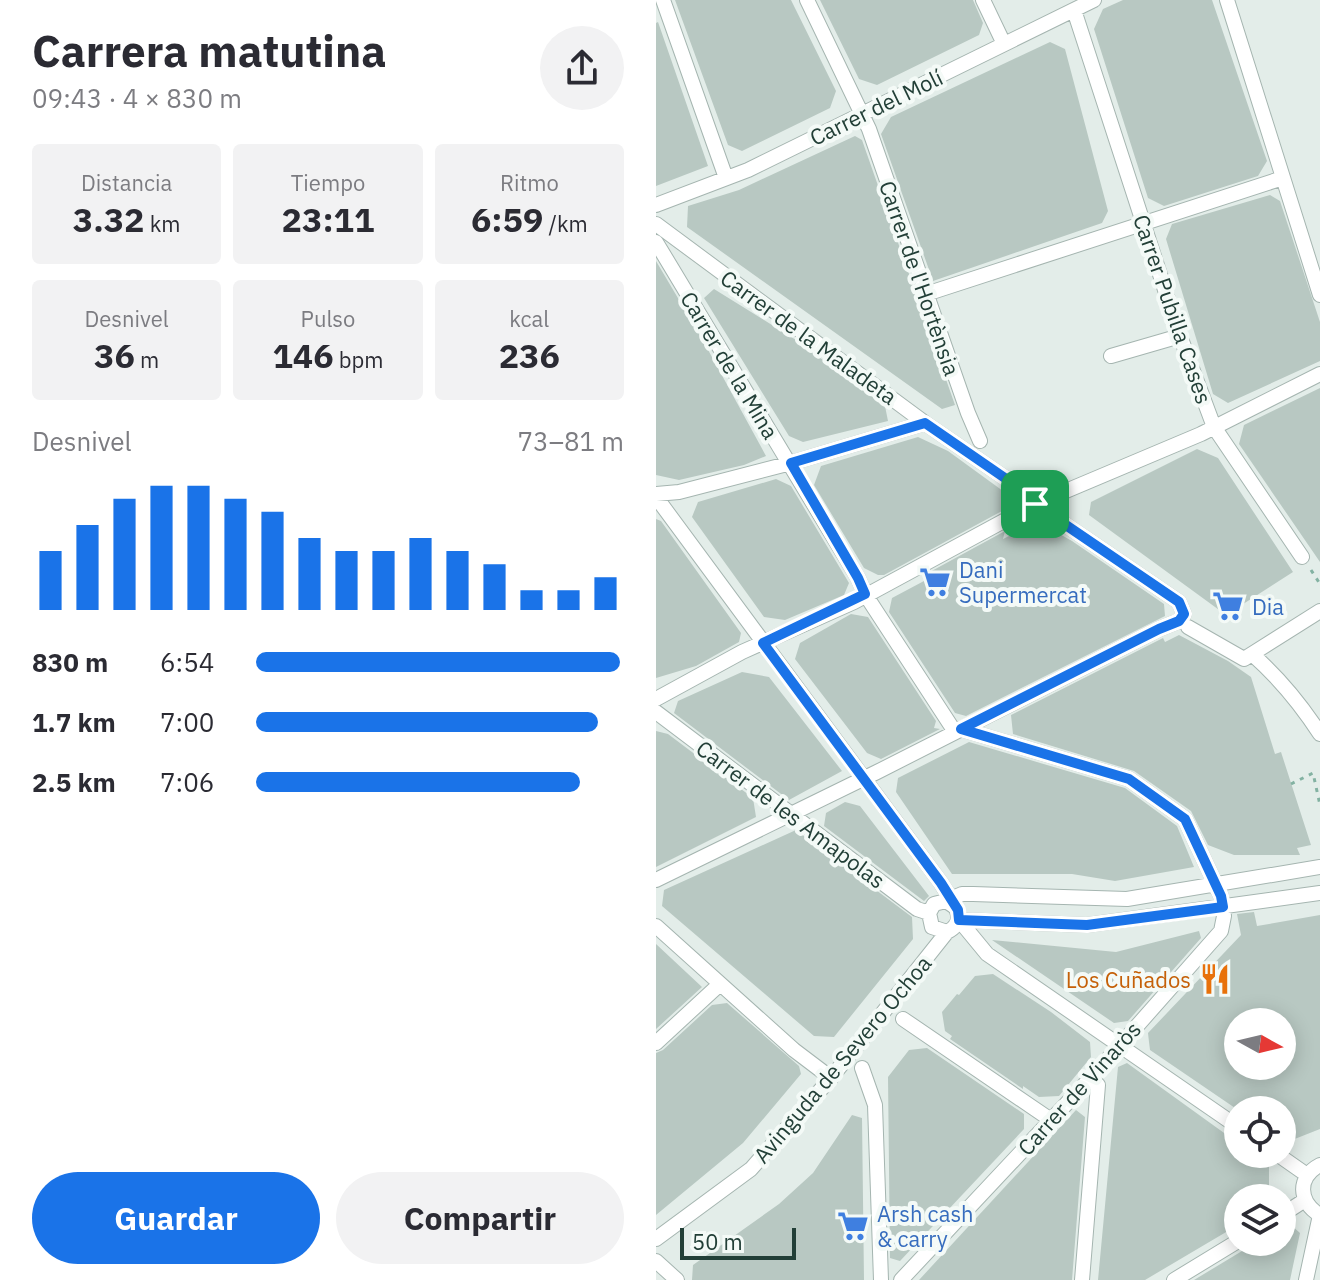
<!DOCTYPE html>
<html lang="es">
<meta charset="utf-8">
<style>
:root{--surface:#fff;--page:#f2f2f3;--text:#2b2b33;--muted:#7c7c81;--accent:#1a73e8}
body{margin:0;font-family:"IBM Plex Sans",sans-serif;background:var(--page);color:var(--text);height:100vh;display:flex;flex-direction:column;font-size:30px;white-space:nowrap}
*{box-sizing:border-box;margin:0}
p{font-size:26px;color:var(--muted)}
.icon{flex:none;width:44px;height:44px;fill:none;stroke:currentColor;stroke-width:2;stroke-linecap:round;stroke-linejoin:round}
.map{position:relative;flex:1;overflow:hidden}
.drawer{display:flex;flex-direction:column;background:var(--surface);width:656px}
.drawer>*{flex:none}
.needle{width:52px;rotate:98deg}
.controls{position:absolute;left:568px;top:1008px;display:grid;gap:16px}
.controls a{display:grid;place-items:center;width:72px;height:72px;border-radius:50%;background:var(--surface);box-shadow:0 4px 20px #0003;font-size:40px}
.scale{position:absolute;left:24px;bottom:20px;width:116px;box-sizing:border-box;padding-left:8px;border:4px solid #223f37;border-top:0;font-size:22px;line-height:28px;white-space:nowrap;color:#223f37;-webkit-text-stroke:6px #f4faf7;paint-order:stroke}
.pin{position:absolute;display:grid;place-items:center;width:68px;height:68px;color:#fff;margin:-34px;border-radius:16px;box-shadow:0 4px 12px #0006}
.round{display:grid;place-items:center;flex:none;width:84px;height:84px;border-radius:42px;background:var(--page)}
.headline{display:flex;align-items:center;justify-content:space-between;height:136px;padding:0 32px}
h1{font-size:44px;font-weight:700;line-height:60px}
.stats{display:grid;grid-template-columns:repeat(3,1fr);gap:12px;height:136px;padding:8px 32px}
.stats div{display:grid;align-content:center;border-radius:8px;background:var(--page);text-align:center}
.stats b{font-size:34px;font-weight:700}
.stats small{font-size:22px;font-weight:400}
.stats p{font-size:22px}
.chart{height:224px;padding:16px 32px}
.chart p{display:flex;justify-content:space-between}
.chart svg{width:100%;height:144px;margin-top:8px;stroke:var(--accent);stroke-width:6}
.cta{display:flex;gap:16px;margin-top:auto;padding:16px 32px}
.cta a{flex:1;height:92px;border-radius:48px;background:var(--accent);color:#fff;font-size:32px;font-weight:700;line-height:92px;text-align:center}
.cta a+a{background:var(--page);color:var(--text)}
ul{padding:0 32px;list-style:none;font-size:26px}
li{display:grid;grid-template-columns:128px 96px 1fr;align-items:center;height:60px}
li i{height:20px;border-radius:10px;background:var(--accent)}
main{display:flex;flex:1;min-height:0}
.map>svg:first-child{display:block}
.building{fill:#b8c8c2;fill-rule:evenodd}
.lines{fill:none;stroke-linecap:round;stroke-linejoin:round}
.street-casing{stroke:#a5b5b0;stroke-width:16}
.path{stroke:#83b2a2;stroke-width:3;stroke-dasharray:4 6;stroke-linecap:butt}
.street{stroke:#fff;stroke-width:14}
.route-casing{stroke:#fff;stroke-width:16}
.route{stroke:#1a73e8;stroke-width:10}
.labels{text-anchor:middle;dominant-baseline:central;stroke-width:8;stroke-linejoin:round;paint-order:stroke}
.street-label{font-size:22px;fill:#223f37;stroke:#f4faf7}
.shop-label{font-size:22px;fill:#366cbe;stroke:#f4faf7;text-anchor:start}
.food-label{font-size:22px;fill:#c56008;stroke:#f4faf7;text-anchor:end}
</style>
<main>
<section class="drawer">
<div class="headline"><div><h1>Carrera matutina</h1><p>09:43 · 4 × 830 m</p></div><a class="round"><svg class="icon" aria-label="share" viewBox="0 0 24 24"><path d="M12 15V3M7 8l5-5 5 5M5 13v7h14v-7"/></svg></a></div>
<div class="stats">
<div><p>Distancia</p><b>3.32<small> km</small></b></div>
<div><p>Tiempo</p><b>23:11</b></div>
<div><p>Ritmo</p><b>6:59<small> /km</small></b></div>
</div>
<div class="stats">
<div><p>Desnivel</p><b>36<small> m</small></b></div>
<div><p>Pulso</p><b>146<small> bpm</small></b></div>
<div><p>kcal</p><b>236</b></div>
</div>
<div class="chart"><p><span>Desnivel</span>73–81 m</p>
<svg viewBox="0 0 160 44" preserveAspectRatio="none"><path d="M5 44V26M15 44V18M25 44V10M35 44V6M45 44V6M55 44V10M65 44V14M75 44V22M85 44V26M95 44V26M105 44V22M115 44V26M125 44V30M135 44V38M145 44V38M155 44V34"/></svg>
</div>
<ul>
<li><b>830 m</b>6:54<i style="width:99%"></i></li>
<li><b>1.7 km</b>7:00<i style="width:93%"></i></li>
<li><b>2.5 km</b>7:06<i style="width:88%"></i></li>
</ul>
<div class="cta"><a>Guardar</a><a>Compartir</a></div>
</section>
<div class="map">
<svg width="664" height="1280" viewBox="0 0 664 1280">
<rect width="100%" height="100%" fill="#e3ede9"/>
<path class="building" d="M19,0H135L180,91L174,108L86,151L72,145Z
M164,0H317L327,23L323,35L221,85L203,79Z
M467,0H556L611,161L602,176L508,206L492,198L438,29L447,9Z
M2,22L52,166L0,186V23Z
M394,42L409,49L452,211L446,223L277,281L225,134L235,117Z
M199,136L206,140L299,405L286,409L31,227L32,206L83,190Z
M614,195L624,201L664,322V361L572,403L557,394L510,239L516,224Z
M0,261L45,337L110,456L88,465L23,480L0,475Z
M58,289L140,340L229,406L232,421L147,442L133,436L48,298Z
M664,388V562L583,444L588,425Z
M262,437L292,451L358,499L357,505L228,575H222L208,568L158,485L165,466Z
M541,449L562,458L637,572L570,615L433,515L435,502Z
M120,479L135,486L193,583L188,595L129,620L108,617L36,517L42,502Z
M0,519L5,521L85,633L83,642L40,666L0,678Z
M386,524L416,541L508,604L509,616L310,716L299,713L233,612L236,598L283,573H272L349,531L347,539L375,525Z
M195,614L212,617L280,721L278,728L284,729L225,759L211,753L139,659L144,643Z
M523,635L572,661L595,677L619,754L625,752L655,845L641,848L644,855H578L552,845L535,811L478,771L357,734L355,715L507,638L509,642Z
M86,672L113,677L186,771L133,800L18,713L22,701Z
M0,731L12,734L97,798L100,817L0,867Z
M313,742L469,788L521,826L538,867L459,881L416,874H296L240,792L242,778Z
M189,802L204,806L273,896L268,901L168,826L170,813Z
M140,830L256,917L257,939L178,1037L158,1036L6,906L8,890Z
M598,912L601,926L664,915V1129L626,1144V1110H582L494,1050L493,1042L492,1033L585,935L581,914ZM582,1022H626V1066H582Z
M543,931L545,938L472,1021L458,1023L336,940L460,952Z
M0,944L46,987L0,1029Z
M337,974L395,1012L434,1042L435,1057L403,1096L383,1097L367,1086V1089L294,1039L296,1036L289,1031L286,1012L301,994L303,995L319,976Z
M71,1003L143,1066L145,1074L87,1143L0,1215V1053L7,1050L56,1005Z
M271,1048L368,1114V1129L244,1261L234,1258L232,1077L253,1050Z
M471,1063L582,1143V1154H598L613,1164V1198H582V1225L489,1280H442L462,1067Z
M420,1110L429,1117L416,1280H263Z
M196,1115L206,1118L208,1280H36L37,1265L123,1204L157,1173Z
M634,1224L644,1233L634,1280H538L601,1242H626V1225Z"/>
<g class="lines">
<defs>
<path id="street" d="M7,0L70,178
M151,0L213,129L312,413L324,441
M327,0L348,44
M571,0L664,295
M418,10L524,336L558,427L646,557
M0,205L92,170L438,0
M0,224L269,423L359,485L379,504L523,602L528,614L523,621L503,629L221,772L0,880
M0,242L202,578L209,594L299,732
M270,294L627,178
M455,356L524,336
M0,494L23,492L135,463L269,423
M0,497L285,883C294,899 315,920 291,932L276,927L273,913L278,904L290,901L299,907
M532,627L588,659L664,611
M596,654C623,678 644,703 664,734
M0,699L86,652L198,602L379,504L545,434L664,374
M0,712L261,909L273,913
M290,901L306,894H317L471,899L664,867
M303,920L431,925L664,893
M303,920L331,954L582,1127
M0,926L138,1050L175,1078
M247,1019L395,1120
M0,1043L64,984
M206,1068L219,1105L225,1280
M621,1154L651,1175
M664,1165C641,1177 642,1202 664,1215
M626,1215L649,1200
M0,1239L95,1169L175,1078L291,932
M0,1261L21,1280
M245,1280L443,1069L565,931L568,916L565,896L529,819L473,779L305,729
M426,1280L442,1085
M518,1280L582,1241
M650,1280L664,1215"/>
</defs>
<use href="#street" class="street-casing"/>
<path class="path" d="M655,570L664,584
M635,784L657,773L664,805"/>
<use href="#street" class="street"/>
</g>
<g class="lines">
<defs>
<path id="route" d="M269,423L359,485L379,504L523,602L528,614L523,621L503,629L305,729L473,779L529,819L565,896L567,907L431,925L303,920L302,910L285,883L107,643L209,594L202,578L135,463Z"/>
</defs>
<use href="#route" class="route-casing"/>
<use href="#route" class="route"/>
</g>
<defs>
<symbol id="supermarket-bare" viewBox="-9 -9 18 18"><path d="M-6-5.5h2.5l.6 2H6L4.5 2H-2.5L-4.4-4H-6ZM-1.5 3.2a1.3 1.3 0 1 0 .1 0ZM3 3.2a1.3 1.3 0 1 0 .1 0Z" fill="#3f7fe0" stroke="#f4faf7" stroke-width="2.5" paint-order="stroke"/></symbol>
<symbol id="restaurant-bare" viewBox="-9 -9 18 18"><path d="M-5-6h1v4h1v-4h1v4h1v-4h1v5L-1.5 .5V6h-2V.5L-5-1ZM5-6V6H3V1.5H1.5Q1.5-4 5-6Z" fill="#e8710a" stroke="#f4faf7" stroke-width="2.5" paint-order="stroke"/></symbol>
</defs>
<g fill-rule="evenodd">
<use href="#supermarket-bare" x="257" y="560" width="44" height="44"/>
<use href="#supermarket-bare" x="550" y="584" width="44" height="44"/>
<use href="#restaurant-bare" x="537" y="957" width="44" height="44"/>
<use href="#supermarket-bare" x="175" y="1204" width="44" height="44"/>
</g>
<g class="labels">
<g class="street-label">
<text transform="translate(220 107) rotate(-26)">Carrer del Molí</text>
<text transform="translate(264 278) rotate(71)">Carrer de l'Hortènsia</text>
<text transform="translate(517 309) rotate(71)">Carrer Pubilla Cases</text>
<text transform="translate(153 337) rotate(36)">Carrer de la Maladeta</text>
<text transform="translate(74 365) rotate(59)">Carrer de la Mina</text>
<text transform="translate(135 814) rotate(37)">Carrer de les Amapolas</text>
<text transform="translate(186 1059) rotate(-50)">Avinguda de Severo Ochoa</text>
<text transform="translate(423 1088) rotate(-48)">Carrer de Vinaròs</text>
</g>
<g class="shop-label">
<text x="303" y="569">Dani<tspan x="303" dy="25">Supermercat</tspan></text>
<text x="596" y="606">Dia</text>
<text x="221" y="1213">Arsh cash<tspan x="221" dy="25">&amp; carry</tspan></text>
</g>
<g class="food-label">
<text x="535" y="979">Los Cuñados</text>
</g>
</g>
</svg>
<div class="controls">
<a><svg class="needle" viewBox="-14 -14 28 28"><path d="M0-13l5 13h-10z" fill="#e53935"/><path d="M0 13l5-13h-10z" fill="#7c7c81"/></svg></a>
<a><svg class="icon" aria-label="locate" viewBox="0 0 24 24"><circle cx="12" cy="12" r="6"/><path d="M12 2v4M12 18v4M2 12h4M18 12h4"/></svg></a>
<a><svg class="icon" aria-label="layers" viewBox="0 0 24 24"><path d="M12 4l9 5-9 5-9-5zM3 14l9 5 9-5"/></svg></a>
</div>
<div class="scale">50 m</div>
<div class="pin" style="left:379px;top:504px;background:#1e9e55"><svg class="icon" aria-label="arrive" viewBox="0 0 24 24"><path d="M6 21V4h12l-3 4 3 4H6"/></svg></div>
</div>
</main>
